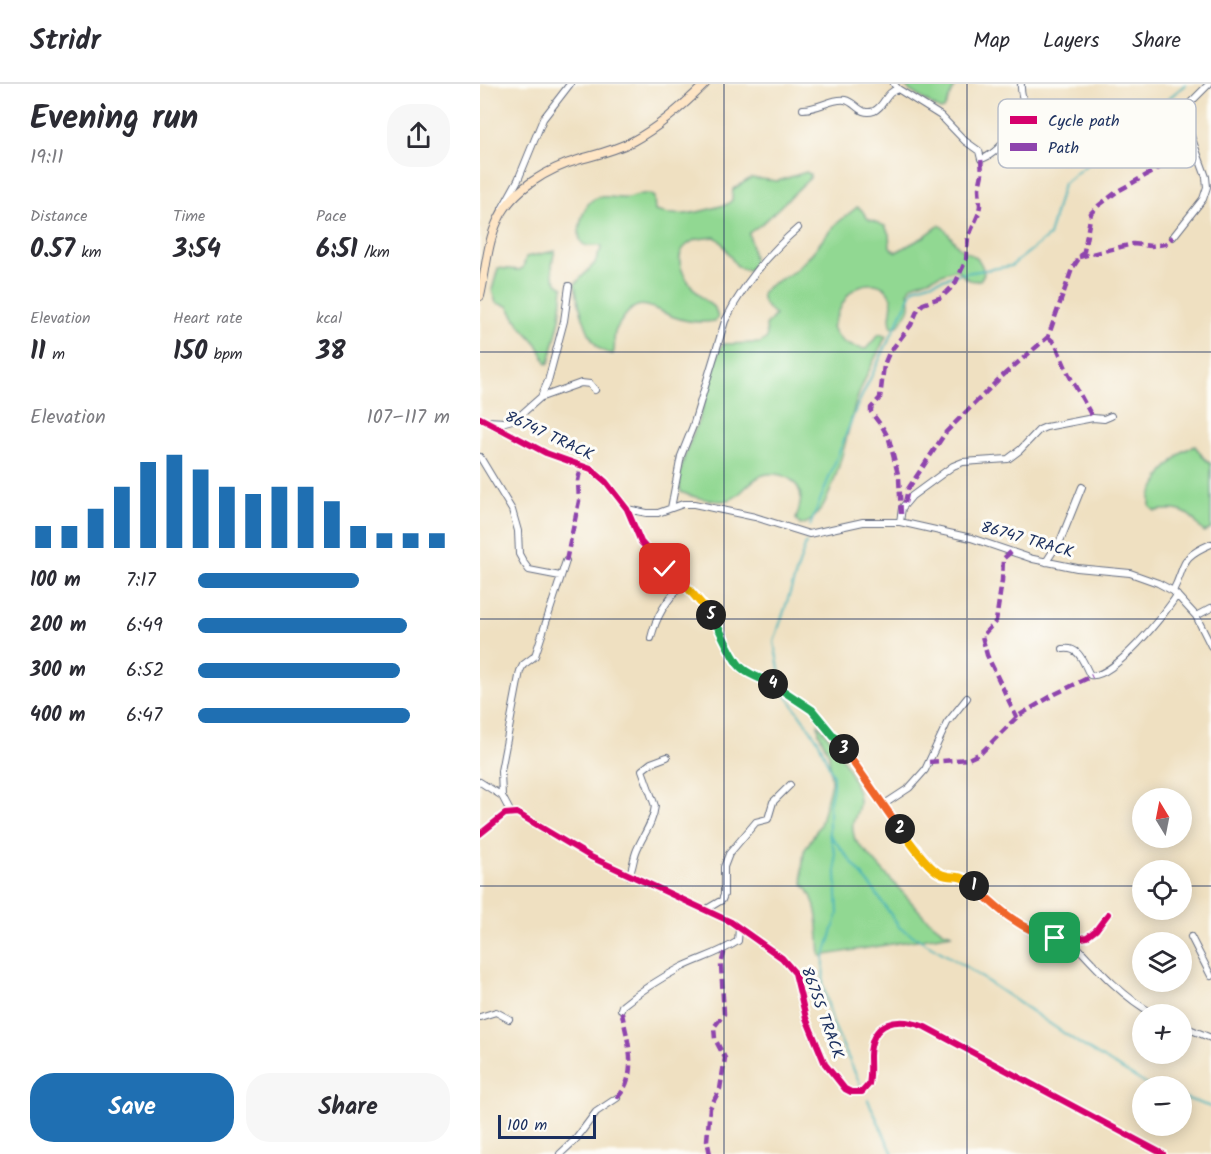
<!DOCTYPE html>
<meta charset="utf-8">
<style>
:root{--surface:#fff;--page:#f7f7f7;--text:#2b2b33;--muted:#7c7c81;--line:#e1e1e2;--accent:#1f6fb2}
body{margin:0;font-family:Kalam,sans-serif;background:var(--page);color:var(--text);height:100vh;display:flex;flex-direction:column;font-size:22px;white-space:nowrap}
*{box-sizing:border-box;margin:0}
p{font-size:20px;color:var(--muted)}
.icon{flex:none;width:33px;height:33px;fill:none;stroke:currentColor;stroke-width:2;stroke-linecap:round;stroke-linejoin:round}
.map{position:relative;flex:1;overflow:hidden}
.panel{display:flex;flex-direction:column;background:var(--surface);width:480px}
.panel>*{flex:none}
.needle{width:39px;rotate:350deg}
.tools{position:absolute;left:652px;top:704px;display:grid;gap:12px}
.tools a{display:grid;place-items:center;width:60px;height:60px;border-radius:50%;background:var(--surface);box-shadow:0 3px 15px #0003;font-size:30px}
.scale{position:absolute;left:18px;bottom:15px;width:98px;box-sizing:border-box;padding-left:6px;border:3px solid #1b2f5e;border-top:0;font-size:16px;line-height:21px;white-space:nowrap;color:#1b2f5e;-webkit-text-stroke:4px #fdfcf7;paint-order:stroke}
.pin{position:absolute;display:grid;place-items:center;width:51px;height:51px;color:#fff;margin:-26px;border-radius:12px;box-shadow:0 3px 9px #0006}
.km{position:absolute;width:30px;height:30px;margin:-15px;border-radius:50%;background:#222;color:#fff;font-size:16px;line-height:30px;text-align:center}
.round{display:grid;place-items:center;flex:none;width:63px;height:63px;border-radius:24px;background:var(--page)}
.overview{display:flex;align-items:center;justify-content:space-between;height:102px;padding:0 30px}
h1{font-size:33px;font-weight:700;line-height:45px}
.metrics{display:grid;grid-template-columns:repeat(3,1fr);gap:9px;height:102px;padding:6px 30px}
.metrics div{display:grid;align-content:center}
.metrics b{font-size:26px;font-weight:700}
.metrics small{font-size:16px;font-weight:400}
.metrics p{font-size:16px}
.chart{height:168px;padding:12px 30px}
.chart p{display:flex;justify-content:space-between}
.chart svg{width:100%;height:108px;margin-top:6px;stroke:var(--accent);stroke-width:6}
.primary-button{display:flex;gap:12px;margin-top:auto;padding:12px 30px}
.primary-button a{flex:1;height:69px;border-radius:24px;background:var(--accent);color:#fff;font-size:24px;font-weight:700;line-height:69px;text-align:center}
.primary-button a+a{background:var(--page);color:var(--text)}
ul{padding:0 30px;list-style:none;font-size:20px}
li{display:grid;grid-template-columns:96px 72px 1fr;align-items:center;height:45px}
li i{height:15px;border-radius:8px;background:var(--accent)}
header{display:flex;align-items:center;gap:36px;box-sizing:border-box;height:84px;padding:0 30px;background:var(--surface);border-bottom:2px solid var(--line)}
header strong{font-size:28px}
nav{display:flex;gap:33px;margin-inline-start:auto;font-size:21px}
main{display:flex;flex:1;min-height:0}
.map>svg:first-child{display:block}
.green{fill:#91d892;stroke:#568478;stroke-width:1.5}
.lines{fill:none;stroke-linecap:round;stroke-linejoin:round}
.stream{stroke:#42b2b9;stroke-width:2}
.street-casing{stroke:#656d81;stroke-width:8}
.secondary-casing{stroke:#656d81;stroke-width:10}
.street{stroke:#fff;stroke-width:6}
.secondary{stroke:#fee5c5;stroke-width:8}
.quiet{stroke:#8e44ad;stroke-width:4.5;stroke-dasharray:9 4.5;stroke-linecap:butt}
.cycleway-casing{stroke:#fdfcf7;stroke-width:10}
.cycleway{stroke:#d6006c;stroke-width:6}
.split-1-casing{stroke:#fff;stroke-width:12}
.split-2-casing{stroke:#fff;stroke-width:12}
.split-3-casing{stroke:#fff;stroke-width:12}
.split-4-casing{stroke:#fff;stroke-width:12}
.split-5-casing{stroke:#fff;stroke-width:12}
.split-6-casing{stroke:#fff;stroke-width:12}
.split-1{stroke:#f0652b;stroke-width:8}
.split-2{stroke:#f5b400;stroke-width:8}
.split-3{stroke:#f0652b;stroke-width:8}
.split-4{stroke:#22a559;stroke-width:8}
.split-5{stroke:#22a559;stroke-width:8}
.split-6{stroke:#f5b400;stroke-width:8}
.grid{fill:none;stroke:#1b2f5e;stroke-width:1.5;stroke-opacity:0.55}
.labels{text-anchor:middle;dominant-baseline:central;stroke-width:6;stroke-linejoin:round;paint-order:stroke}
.street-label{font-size:16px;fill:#1b2f5e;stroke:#fdfcf7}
.key{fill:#fdfcf7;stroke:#b9bec9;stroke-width:1.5}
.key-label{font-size:16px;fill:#1b2f5e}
</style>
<header>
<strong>Stridr</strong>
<nav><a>Map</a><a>Layers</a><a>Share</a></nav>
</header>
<main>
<section class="panel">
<div class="overview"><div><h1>Evening run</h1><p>19:11</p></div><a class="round"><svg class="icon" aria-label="share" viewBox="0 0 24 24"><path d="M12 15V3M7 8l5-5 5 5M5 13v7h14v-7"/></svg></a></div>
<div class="metrics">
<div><p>Distance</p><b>0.57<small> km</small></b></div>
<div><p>Time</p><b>3:54</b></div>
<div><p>Pace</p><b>6:51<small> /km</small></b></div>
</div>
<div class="metrics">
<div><p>Elevation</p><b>11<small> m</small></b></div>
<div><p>Heart rate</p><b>150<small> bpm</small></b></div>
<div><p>kcal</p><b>38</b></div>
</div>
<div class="chart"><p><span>Elevation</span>107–117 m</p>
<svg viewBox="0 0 160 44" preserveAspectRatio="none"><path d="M5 44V35M15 44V35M25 44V28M35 44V19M45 44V9M55 44V6M65 44V12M75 44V19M85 44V22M95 44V19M105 44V19M115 44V25M125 44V35M135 44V38M145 44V38M155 44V38"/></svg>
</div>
<ul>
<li><b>100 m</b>7:17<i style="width:64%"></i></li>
<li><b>200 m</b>6:49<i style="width:83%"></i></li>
<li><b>300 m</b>6:52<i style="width:80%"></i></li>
<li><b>400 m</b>6:47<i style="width:84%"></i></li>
</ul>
<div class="primary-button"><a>Save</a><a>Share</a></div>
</section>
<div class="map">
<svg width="731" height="1070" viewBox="0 0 731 1070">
<rect width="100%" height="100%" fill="#fdfcf7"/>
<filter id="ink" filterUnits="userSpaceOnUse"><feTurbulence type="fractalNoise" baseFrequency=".0167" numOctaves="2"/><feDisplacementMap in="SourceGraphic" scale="12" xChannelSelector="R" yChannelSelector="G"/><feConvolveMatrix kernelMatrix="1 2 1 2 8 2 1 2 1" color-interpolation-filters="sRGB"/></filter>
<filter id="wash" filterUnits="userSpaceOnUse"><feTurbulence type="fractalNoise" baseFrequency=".008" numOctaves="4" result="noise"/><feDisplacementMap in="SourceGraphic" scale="24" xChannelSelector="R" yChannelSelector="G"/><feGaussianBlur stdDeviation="1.35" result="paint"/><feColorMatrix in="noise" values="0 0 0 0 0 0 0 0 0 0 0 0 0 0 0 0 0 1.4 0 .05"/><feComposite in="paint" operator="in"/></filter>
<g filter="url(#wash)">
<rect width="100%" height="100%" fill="#efe0c1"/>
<path class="green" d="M423,0H476L464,25L460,26L430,7Z
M326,88L330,90V94L284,138L269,149L274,177L269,186C251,188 249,160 235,153C226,154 215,154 208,160C184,178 219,214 235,224L238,234L235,237C221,239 207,238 194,233C165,222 157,209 137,244C131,253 137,262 133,270C127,269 120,267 116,261C106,249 97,215 95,200L115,179L122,162C117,161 108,164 103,160C94,152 103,124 111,117C123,108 136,116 148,114C157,112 166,106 174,113L175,127C202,135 222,127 248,120L252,116L253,105L271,94L298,97Z
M377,123L381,125L388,135L405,142L409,150L410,163L416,168L442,154L460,141C468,147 472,156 479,163C492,173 501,171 504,190L500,196C490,199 484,194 478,186H473L432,201L428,209C434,225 427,229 418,242L412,243C406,232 416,221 410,211C407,205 401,201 395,200C368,197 361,223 352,243C359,259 369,263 386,265L399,250L406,252C396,273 384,294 377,315C367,343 354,437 320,441L316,435C318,427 323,416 320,408C314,391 291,385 277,394C264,402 259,416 242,417C230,417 212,413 201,408C194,389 214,351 220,332C228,309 234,286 240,264L243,260L280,259L287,254L286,242L295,231C289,225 278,218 283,208C287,200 306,194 314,187C332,173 340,157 355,141C362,135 370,129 377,123Z
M75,167C71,180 69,196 83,203L80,235L69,279L67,280L57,260L39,240L28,222L16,219L12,206L18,184L39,186L43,184L46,173Z
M715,362L723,373L731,380V445L724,448C719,444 718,441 714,436C704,424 690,425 675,427L670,423V412L683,388L703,367Z
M338,640C351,654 381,700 379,720C376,738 369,734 375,756L444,832L463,847L472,850L340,872C338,849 340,817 323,800L322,786L324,767L340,741L351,699L349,670L339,649Z"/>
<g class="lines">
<path class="stream" d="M330,442L378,320L434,204L479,190L531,182L569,152L583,100L706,0
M301,595L294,558L326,459
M306,611L339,658L353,692V703L349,720V750L355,769L358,830L344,874L343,901L353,940L380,1000
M350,751L391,802L420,844L483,881L600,960L669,1002
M702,1013L731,1023
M388,1016L413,1070"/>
</g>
</g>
<g filter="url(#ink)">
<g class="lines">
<defs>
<path id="street" d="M414,0L418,5L461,32L485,57L499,67L501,75C515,72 543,40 544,24C544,16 540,8 541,0
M323,25C339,25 352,14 365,16C376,18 380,32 394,27C405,22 405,8 418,5
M22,125L38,96L63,35L90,0
M693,153L723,115L727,103L726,93L705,36L711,18L729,0
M62,313L101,299L110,300L115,306
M0,334L66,369L111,385L126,398L147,425L161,458L185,485L199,495L217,513L236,538L257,580L264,586L297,602L332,626L340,634L420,744L456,787L466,791L482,793L526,831L548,845L567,852L591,856L607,853L616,846L628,830
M7,337L25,338L36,335L61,313L68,297L84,237L89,202
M0,373L32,426L38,447L39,470L44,479L49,486L80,492
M191,424L201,372L213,342L245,237C263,201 288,170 318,144
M147,425L167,429H178L203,420H214L275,433L329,450L383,438H420L491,454L553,475L597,484L650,489L678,499L693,507L716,532L731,562
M420,438L422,424L432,412L473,382L483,378L528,375L540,366L559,346L566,343L613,334L624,335L631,332
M566,478L581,455L602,403
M693,507C707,480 698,474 731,460
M716,532L731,524
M171,554C176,532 187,515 203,500
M583,565C600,562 603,579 610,591C631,597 686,529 697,511
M0,698L22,712L31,729
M22,712L21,687L40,587L43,581L55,572L86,477
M403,721L429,704L445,686L467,639L487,614
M0,750L25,730L37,729L111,773L251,838L302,874L315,889L326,934L345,980L365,1005L371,1008H382L389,1000C391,991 390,982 390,972C391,937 417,932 445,943L683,1070
M149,792C153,784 153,776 156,768C162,752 173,740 175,722L162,686L171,679L187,673
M225,826L242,816L244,811V783L249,770L276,738L288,735L293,718L310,701
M711,853L731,892
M591,856C615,882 642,913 674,930
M141,925L142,922C160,907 181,894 202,883C221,874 240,869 258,857L259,844
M0,933L16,928L29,935
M702,942L731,954
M80,1070L96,1055L116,1028L137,1014"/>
<path id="secondary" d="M0,212C6,187 7,159 18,136C32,105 69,84 101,75C119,70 136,66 153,57C179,43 204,21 225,0"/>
</defs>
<use href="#street" class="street-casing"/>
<use href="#secondary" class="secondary-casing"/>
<use href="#street" class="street"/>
<use href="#secondary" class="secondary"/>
<path class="quiet" d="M599,173L653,160L671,162L685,160L693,153
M568,253L575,259L589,291L613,334
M425,419L428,405L466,348L520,294L568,253L592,185L604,167L611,129L618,122L638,107L679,84L691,74L705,57L706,43
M421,430L419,394L409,355L403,344L391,328V324L400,314L404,281L409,269L431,241L438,225L443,220L462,213L475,200L486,176L488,154L498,131L500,122L499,104L502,90L501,75
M531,468L523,475L522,497L516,537L502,552L507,571L537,634
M86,477L99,417L98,397L101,382
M449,678L488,675L501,669L538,632L575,610L612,592
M137,1014C160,990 147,955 141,925
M230,1070L227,1056L230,1024L240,1005L245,974L235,955L234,943L244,930L241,881L245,865"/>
<defs>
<path id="cycleway" d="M0,334L66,369L111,385L126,398L147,425L161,458L185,485L199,495L217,513L236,538L257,580L264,586L297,602L332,626L340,634L420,744L456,787L466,791L482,793L526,831L548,845L567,852L591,856L607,853L616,846L628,830
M0,750L25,730L37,729L111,773L251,838L302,874L315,889L326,934L345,980L365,1005L371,1008H382L389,1000C391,991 390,982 390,972C391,937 417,932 445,943L683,1070"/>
</defs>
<use href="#cycleway" class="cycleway-casing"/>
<use href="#cycleway" class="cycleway"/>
</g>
</g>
<g class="lines" filter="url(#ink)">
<defs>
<path id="split-1" d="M494,802C518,825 542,847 575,854"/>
<path id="split-2" d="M420,745C430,757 446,782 459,789C473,797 477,786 494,802"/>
<path id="split-3" d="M364,665L420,745"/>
<path id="split-4" d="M293,600L332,626L364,665"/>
<path id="split-5" d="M231,531C241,545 252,577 263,585C271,592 283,595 293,600"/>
<path id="split-6" d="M185,485L206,502L231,531"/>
</defs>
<use href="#split-1" class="split-1-casing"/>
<use href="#split-2" class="split-2-casing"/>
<use href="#split-3" class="split-3-casing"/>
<use href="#split-4" class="split-4-casing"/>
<use href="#split-5" class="split-5-casing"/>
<use href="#split-6" class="split-6-casing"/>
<use href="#split-1" class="split-1"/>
<use href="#split-2" class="split-2"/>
<use href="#split-3" class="split-3"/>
<use href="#split-4" class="split-4"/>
<use href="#split-5" class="split-5"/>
<use href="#split-6" class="split-6"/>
</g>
<path class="grid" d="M244,0V1070M487,0V1070M0,268H731M0,535H731M0,802H663M702,802H731"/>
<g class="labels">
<g class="street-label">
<text transform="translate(69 352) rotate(25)">86747 TRACK</text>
<text transform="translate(547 456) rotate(16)">86747 TRACK</text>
<text transform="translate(342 929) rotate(70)">86755 TRACK</text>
</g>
</g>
<rect x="518" y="15" width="198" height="69" rx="9" class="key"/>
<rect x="530" y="32" width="27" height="8" fill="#d6006c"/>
<rect x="530" y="59" width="27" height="8" fill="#8e44ad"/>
<g class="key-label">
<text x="568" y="42">Cycle path</text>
<text x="568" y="69">Path</text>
</g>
</svg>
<div class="tools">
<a><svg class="needle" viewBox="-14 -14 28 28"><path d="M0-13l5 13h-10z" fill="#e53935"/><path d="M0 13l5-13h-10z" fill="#7c7c81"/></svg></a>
<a><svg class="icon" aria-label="locate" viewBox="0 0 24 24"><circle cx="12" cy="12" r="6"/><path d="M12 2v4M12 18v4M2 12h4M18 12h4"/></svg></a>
<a><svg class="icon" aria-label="layers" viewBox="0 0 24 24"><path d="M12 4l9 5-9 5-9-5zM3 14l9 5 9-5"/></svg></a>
<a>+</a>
<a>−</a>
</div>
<div class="scale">100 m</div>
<div class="pin" style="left:575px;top:854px;background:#1e9e55"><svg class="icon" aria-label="arrive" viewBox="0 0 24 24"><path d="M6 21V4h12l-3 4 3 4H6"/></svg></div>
<div class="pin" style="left:185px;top:485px;background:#d93025"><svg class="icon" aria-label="check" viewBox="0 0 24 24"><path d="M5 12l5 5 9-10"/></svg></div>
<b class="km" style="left:494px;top:802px">1</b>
<b class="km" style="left:420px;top:745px">2</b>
<b class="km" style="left:364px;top:665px">3</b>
<b class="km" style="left:293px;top:600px">4</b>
<b class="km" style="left:231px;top:531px">5</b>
</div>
</main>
